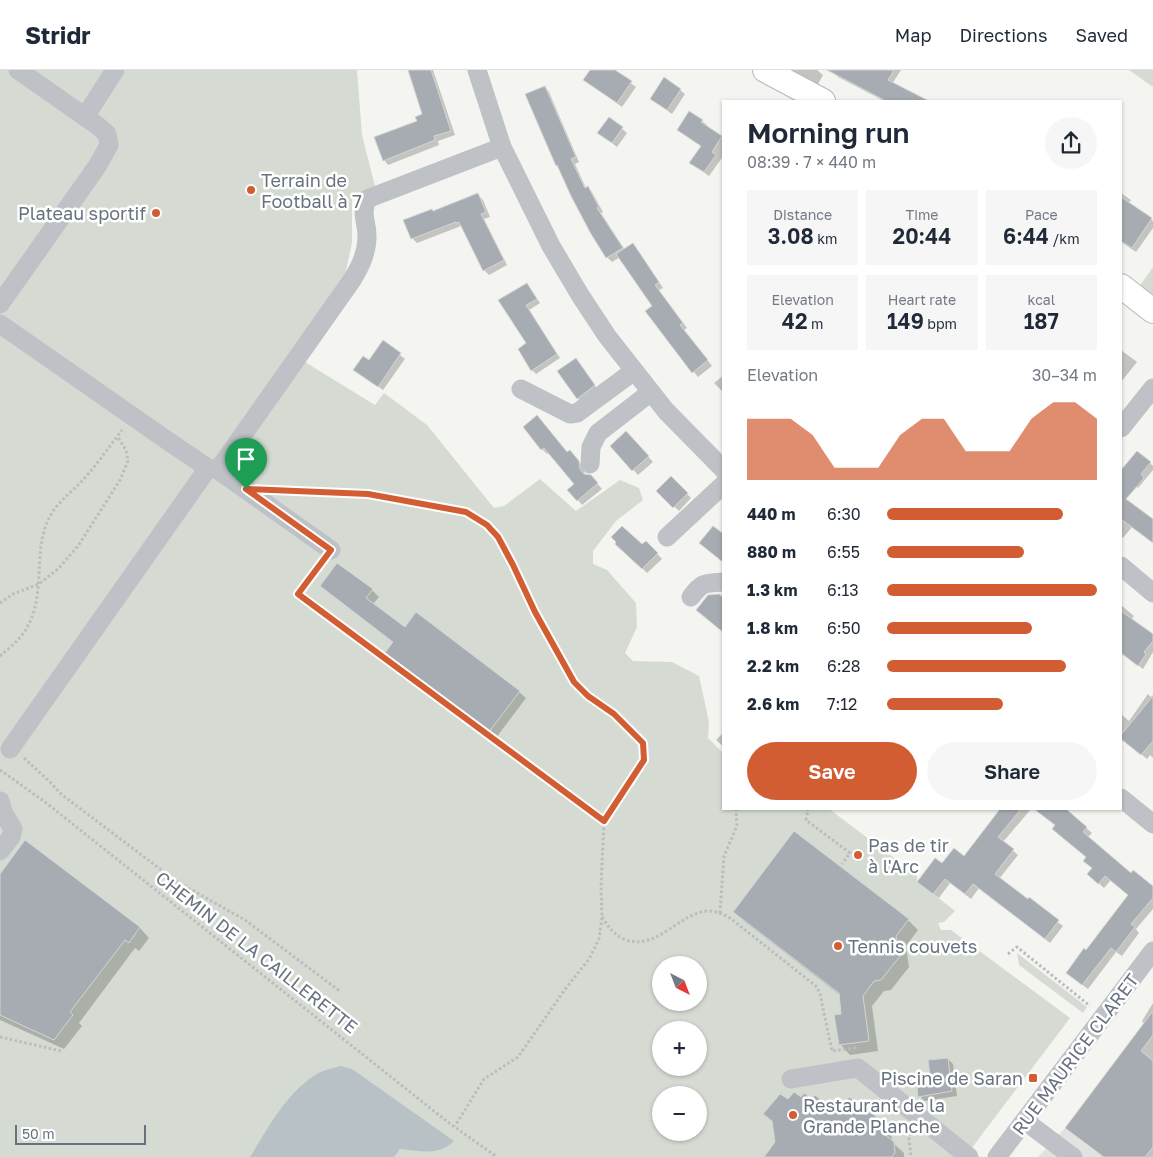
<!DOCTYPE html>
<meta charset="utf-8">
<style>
:root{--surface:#fff;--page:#f6f6f7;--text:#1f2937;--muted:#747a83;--line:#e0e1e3;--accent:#d35d33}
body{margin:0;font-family:"Golos Text",sans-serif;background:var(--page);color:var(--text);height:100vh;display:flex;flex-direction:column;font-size:19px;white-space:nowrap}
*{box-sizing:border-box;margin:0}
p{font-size:16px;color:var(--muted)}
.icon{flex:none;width:28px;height:28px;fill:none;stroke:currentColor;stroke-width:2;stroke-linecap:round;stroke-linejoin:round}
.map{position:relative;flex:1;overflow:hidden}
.panel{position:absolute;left:722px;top:30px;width:400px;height:710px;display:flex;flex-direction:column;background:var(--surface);border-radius:0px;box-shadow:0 1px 4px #0004}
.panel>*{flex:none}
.needle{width:32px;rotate:138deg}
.buttons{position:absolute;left:652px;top:886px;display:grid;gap:10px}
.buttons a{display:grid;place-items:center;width:55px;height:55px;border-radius:50%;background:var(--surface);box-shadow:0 1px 4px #0004;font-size:25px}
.scale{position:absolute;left:15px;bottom:12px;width:131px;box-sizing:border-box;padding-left:5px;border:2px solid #66737f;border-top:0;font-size:14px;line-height:18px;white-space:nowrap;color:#66737f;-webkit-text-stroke:4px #fff;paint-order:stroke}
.pin{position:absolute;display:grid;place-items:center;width:42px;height:42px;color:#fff;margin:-51px -21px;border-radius:50% 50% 50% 0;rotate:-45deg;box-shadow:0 0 5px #0007}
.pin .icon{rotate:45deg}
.round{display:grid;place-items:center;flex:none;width:52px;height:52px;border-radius:26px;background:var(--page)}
.summary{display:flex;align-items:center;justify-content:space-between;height:85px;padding:0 25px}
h1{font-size:28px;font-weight:600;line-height:38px}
.figures{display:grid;grid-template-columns:repeat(3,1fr);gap:8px;height:85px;padding:5px 25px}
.figures div{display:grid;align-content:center;border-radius:0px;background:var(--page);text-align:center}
.figures b{font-size:21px;font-weight:600}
.figures small{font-size:14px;font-weight:400}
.figures p{font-size:14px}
.chart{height:140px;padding:10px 25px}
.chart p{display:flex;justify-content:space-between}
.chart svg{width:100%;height:90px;margin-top:5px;fill:var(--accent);opacity:.7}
.cta{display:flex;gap:10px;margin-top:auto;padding:10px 25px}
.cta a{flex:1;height:58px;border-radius:30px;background:var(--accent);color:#fff;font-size:20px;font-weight:600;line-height:58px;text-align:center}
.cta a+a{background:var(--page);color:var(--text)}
ul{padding:0 25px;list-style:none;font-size:16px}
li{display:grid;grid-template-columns:80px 60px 1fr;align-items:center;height:38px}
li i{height:12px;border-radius:6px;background:var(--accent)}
header{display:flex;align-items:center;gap:30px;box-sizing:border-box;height:70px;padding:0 25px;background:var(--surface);border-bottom:1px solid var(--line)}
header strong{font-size:24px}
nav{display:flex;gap:28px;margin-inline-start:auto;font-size:18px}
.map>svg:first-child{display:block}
.built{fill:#e2e3e1}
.green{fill:#d5dbd2;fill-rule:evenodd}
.water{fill:#b8c1c6}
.shadow{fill:#0003}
.building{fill:#a6acb1;stroke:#d5d5d4}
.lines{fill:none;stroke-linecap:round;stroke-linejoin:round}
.major-casing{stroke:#b4b7ba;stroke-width:26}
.path{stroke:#babcbe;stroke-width:3;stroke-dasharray:2.5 2.5;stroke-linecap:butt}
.minor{stroke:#bec1c5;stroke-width:19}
.major{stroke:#fff;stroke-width:24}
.route-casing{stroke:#fff;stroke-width:10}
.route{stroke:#d35d33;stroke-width:6}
.poi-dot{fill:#d35d33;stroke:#fff;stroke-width:2}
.labels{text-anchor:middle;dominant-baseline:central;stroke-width:5;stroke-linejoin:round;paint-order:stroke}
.poi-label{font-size:18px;fill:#66737f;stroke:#fff;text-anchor:start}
.street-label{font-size:18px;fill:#66737f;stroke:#fff}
</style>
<header>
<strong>Stridr</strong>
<nav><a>Map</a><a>Directions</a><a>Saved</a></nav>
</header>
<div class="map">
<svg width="1153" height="1087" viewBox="0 0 1153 1087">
<rect width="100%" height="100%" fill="#f4f4f1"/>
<path class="built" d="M1065,1058L1104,1087H1038Z"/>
<path class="green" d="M0,0H357L362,65L375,116L352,127V173L345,205L305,292L375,335L384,323L427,355L494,438L504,436L540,409L576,441L620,410L639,418L643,430L616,451L593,481V494L607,500L636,533L637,557L625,583L633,591L672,592L699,606L709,652L708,668L724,684V739H829L917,805V811L955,841L944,852L938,853L941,860H951L1070,948L965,1087H0ZM661,895H699V932H661ZM661,960H699V998H661ZM661,1025H699V1062H661Z
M1129,0H1153V17Z
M1153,197V228L1139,217Z
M1017,883L1087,937L1083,943L1019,895Z"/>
<path class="water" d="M341,996L352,999L454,1071C440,1086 419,1081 400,1079L394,1087H250C268,1058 285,1025 315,1005C323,1000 333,998 341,996Z"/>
<path class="shadow" d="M409,0H433L455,65L438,71L439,75L388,95L384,90L424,45Z
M591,0H613L636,17L622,37L585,10Z
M792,0H817L823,5L818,14Z
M835,0H901L892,14L917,29L916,31H884L838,7L834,3Z
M545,17L549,22L579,92L575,94L586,118H588L592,122L603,142L601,143L625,180L633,175L638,180L663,218L659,220L687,258L684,260L712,296L698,307L647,242L654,237L620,187L612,192L607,187L557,95Z
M680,20L685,24L672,44L651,29Z
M609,48L627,63L617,77L599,63Z
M702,51L707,55L706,57L724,69V85L709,106L691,93L702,77L684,64Z
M1121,123L1131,130L1128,134L1153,151V158L1136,182L1121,172Z
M478,125L483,130L490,147L484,149L507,195L489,205L484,200L461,156L417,173L412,168Z
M527,214L540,233L529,240L560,288L536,304L532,300L528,274L500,230Z
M383,272L405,289L383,320L360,304Z
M1121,280L1137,292L1121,312Z
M576,290L599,321L582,333L578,328Z
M724,305V323L714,313Z
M537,346L568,383L574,386L583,397L585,405L595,411L602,419L582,435L578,430L575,415L549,382L547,384L542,379Z
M631,367L653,392L638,405L612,376Z
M1150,393L1153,396V400L1138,418L1125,407Z
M671,408L691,428L679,441L658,421Z
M1121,427L1153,451V473L1132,457L1123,468L1121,466Z
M646,472L662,489L647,503L617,474L642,476Z
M321,516L372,520L379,527L373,534L405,558L519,622L526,628L496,668L393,591L386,584L394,573Z
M1121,535L1134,546L1131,550L1153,566V582L1143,599L1126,586L1121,561Z
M1148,624L1151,627L1153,625V688L1150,685L1147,689L1121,668V644L1129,651Z
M724,662V677L716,670Z
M1002,739H1031L1003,772L1018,785L999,809L1063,856L1050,873L979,818L971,829L950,813L939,828L924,817L942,794L964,787Z
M1035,739H1064L1092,763L1087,768L1131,804L1153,818V839L1136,859L1139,863L1122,886L1116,882L1088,919L1073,908L1086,882L1129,825L1111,810L1104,818L1094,809L1093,799L1087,787L1056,756Z
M26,771L140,858L149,868L139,881L135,878L79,953L82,956L64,979L0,950V805Z
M735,842L908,850L918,860L906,876L909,897L891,920L884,921L872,936L878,981L850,985L840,974L843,945L840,925L745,852Z
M1153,933V1087H1103L1067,1057L1145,954L1142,951Z
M948,989L953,994L957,1026L924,1031L920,1026L931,1006Z
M788,1031L837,1045L880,1051L891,1062L892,1072L904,1083V1087H766L776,1073L774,1053L765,1044Z"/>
<path class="building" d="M408,0H431L451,61L434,66L435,70L383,91L374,67L417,51L415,47L422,44Z
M590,0H615L632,11L617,33L583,10Z
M827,0H894L888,10L929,31H886Z
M664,7L681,19L667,40L650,29Z
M545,16L576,87L571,89L585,118L588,116L599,137L597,138L623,178L606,188L591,164L571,126L557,95L556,96L525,24Z
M689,41L703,50L701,52L722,66L712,82L716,85L704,102L689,93L701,76L677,60Z
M609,47L623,57L612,73L597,63Z
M478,123L486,142L481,144L504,190L483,201L459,152L456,153V152L411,169L403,150L432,139L433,141Z
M1121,127L1152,148L1132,178L1121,171Z
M633,173L659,212L655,215L683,253L680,255L708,290L692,303L645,241L652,236L616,184Z
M527,213L537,229L526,235L557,284L531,301L518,279L526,273L498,230Z
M383,270L401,283L378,317L353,300L363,286L369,290Z
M576,288L595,315L577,329L557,301Z
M537,345L567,382L570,380L579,391L580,399L584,404L591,405L598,413L577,431L567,420L574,414L544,378L541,380L523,357Z
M626,361L649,386L632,401L610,376Z
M1137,381L1151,392L1141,404L1144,408L1126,429L1153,449V473L1121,449V400Z
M671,406L688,423L673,438L656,421Z
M622,456L642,474L646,471L658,483L642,499L615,474L616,472L611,467Z
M713,456L724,464V493L699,473Z
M337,493L373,519L366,528L405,557L416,542L520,621L489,662L384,584L393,572L320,516Z
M719,524L724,528V563L696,540L708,525Z
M1121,541L1153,564V571L1144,582L1146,584L1138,596L1121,583Z
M1153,626V671L1141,685L1121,669V665Z
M1000,739H1021L998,767L1014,779L995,804L1028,829L1029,827L1059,850L1045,869L973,814L965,824L945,809L933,824L917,812L935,788L942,793L954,778L964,786Z
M1034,739H1066L1087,757L1083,762L1131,803L1133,800L1153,816V828L1131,854L1135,857L1116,882L1111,878L1082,915L1066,903L1084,878L1086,880L1128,825L1105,806L1098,814L1087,804L1092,798L1083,791L1086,787L1052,759L1055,755Z
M794,761L909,849L896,866L900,886L881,910L874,911L863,926L869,971L839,975L834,945L841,944L839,923L733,842Z
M25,770L140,857L129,873L125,870L70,942L73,945L54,970L0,945V804Z
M1153,941V965L1141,981L1153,991V1077L1145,1087H1104L1065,1058Z
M948,988L952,1021L918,1027L916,1007L930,1005L928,990Z
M794,1022L801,1027L804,1023L812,1029L815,1025L837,1043L849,1027L881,1050L883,1063L894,1072L895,1082L892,1087H764L775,1072L772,1051L763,1044L780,1024L788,1029Z"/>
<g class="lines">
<defs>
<path id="major" d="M765,0L823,31
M1121,216L1153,241"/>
</defs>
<use href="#major" class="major-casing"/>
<path class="path" d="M279,421L368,424L466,442L487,455L498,467L513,495L535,543L574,612L588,626L614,645L643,673L644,690L604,751
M320,494L298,524L604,751L601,816L602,847L599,869L589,889L566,918L518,987L484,1009L455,1056
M0,533L13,524L39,514L58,499L78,476L120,410L128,391L126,380L117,366
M0,586C9,578 20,570 26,559C47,525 32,482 49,448C56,434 68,425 79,414C95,398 108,378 122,360
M24,688L51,713L61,724L176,811L245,850L341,922
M0,700L45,732L449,1053L497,1087
M806,739L808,740L806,750L850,783L842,794
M720,843L724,786L737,756L736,739
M602,847C609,858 614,865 626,870C659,880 678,843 708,841C716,841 723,844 730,848L817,917L820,924L832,981L855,978V980
M1008,884L1017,877L1090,936
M0,967L61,981
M911,1063L909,1069L911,1087"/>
<path class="minor" d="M477,0L502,77L551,176L580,225L607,266L666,341L724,400
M85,47L115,0
M0,234L98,95L109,75L107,64L98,56L18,0
M0,254L168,371L208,398L218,400L331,480
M521,319L570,344L577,343L634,301
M1121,358L1153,318
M590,394L591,377L598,363L651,322
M218,400L352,210C360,197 366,185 367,169C368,152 360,147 367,129L502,77
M667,467L724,414
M1121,496L1153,523
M691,527C702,512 705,513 724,512
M10,679L208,398
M1121,728L1153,754
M0,731L4,744L13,759L11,767L0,781
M791,1009L858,998L969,1087
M1025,1051L1073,1087
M997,1087L1153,881"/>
<use href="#major" class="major"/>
</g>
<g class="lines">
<defs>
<path id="route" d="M246,419L368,424L466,442L487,455L498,467L513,495L535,542L574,612L588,626L614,644L643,673L644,690L604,751L298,524L331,480Z"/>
</defs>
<use href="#route" class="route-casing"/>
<use href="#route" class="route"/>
</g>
<g class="poi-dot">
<circle cx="251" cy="120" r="5"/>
<circle cx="156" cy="143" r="5"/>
<circle cx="858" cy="785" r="5"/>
<circle cx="838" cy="876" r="5"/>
<rect x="1028" y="1003" width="10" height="10" rx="2.5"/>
<circle cx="793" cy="1045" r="5"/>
</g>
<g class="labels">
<g class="poi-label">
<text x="261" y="110">Terrain de<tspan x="261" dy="21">Football à 7</tspan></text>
<text x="146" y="143" text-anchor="end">Plateau sportif</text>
<text x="868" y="775">Pas de tir<tspan x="868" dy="21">à l'Arc</tspan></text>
<text x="848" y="876">Tennis couvets</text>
<text x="1023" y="1008" text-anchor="end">Piscine de Saran</text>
<text x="803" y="1035">Restaurant de la<tspan x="803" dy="21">Grande Planche</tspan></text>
</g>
<g class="street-label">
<text transform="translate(257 882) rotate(38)">CHEMIN DE LA CAILLERETTE</text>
<text transform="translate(1075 984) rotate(-53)">RUE MAURICE CLARET</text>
</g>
</g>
</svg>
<div class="buttons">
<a><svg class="needle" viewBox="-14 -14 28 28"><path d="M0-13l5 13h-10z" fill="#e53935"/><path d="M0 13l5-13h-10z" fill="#747a83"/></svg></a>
<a>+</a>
<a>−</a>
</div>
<div class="scale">50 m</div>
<div class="pin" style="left:246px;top:419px;background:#1e9e55"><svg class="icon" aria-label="arrive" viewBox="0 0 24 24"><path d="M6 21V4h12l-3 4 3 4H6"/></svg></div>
<section class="panel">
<div class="summary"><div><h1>Morning run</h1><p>08:39 · 7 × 440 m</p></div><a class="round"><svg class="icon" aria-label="share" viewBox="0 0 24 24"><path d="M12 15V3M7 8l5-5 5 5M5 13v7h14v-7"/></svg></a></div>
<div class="figures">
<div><p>Distance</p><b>3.08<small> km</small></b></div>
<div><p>Time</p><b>20:44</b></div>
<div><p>Pace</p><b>6:44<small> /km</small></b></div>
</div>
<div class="figures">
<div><p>Elevation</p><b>42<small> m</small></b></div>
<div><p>Heart rate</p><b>149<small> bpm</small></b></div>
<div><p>kcal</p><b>187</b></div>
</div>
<div class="chart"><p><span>Elevation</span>30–34 m</p>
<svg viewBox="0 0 160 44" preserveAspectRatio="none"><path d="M0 44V14L10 14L20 14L30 22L40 38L50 38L60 38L70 22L80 14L90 14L100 30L110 30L120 30L130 14L140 6L150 6L160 14V44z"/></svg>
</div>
<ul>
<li><b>440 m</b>6:30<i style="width:84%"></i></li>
<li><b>880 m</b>6:55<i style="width:65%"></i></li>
<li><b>1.3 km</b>6:13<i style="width:100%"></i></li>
<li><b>1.8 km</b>6:50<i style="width:69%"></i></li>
<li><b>2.2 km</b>6:28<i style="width:85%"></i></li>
<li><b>2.6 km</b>7:12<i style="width:55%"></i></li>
</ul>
<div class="cta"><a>Save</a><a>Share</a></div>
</section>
</div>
